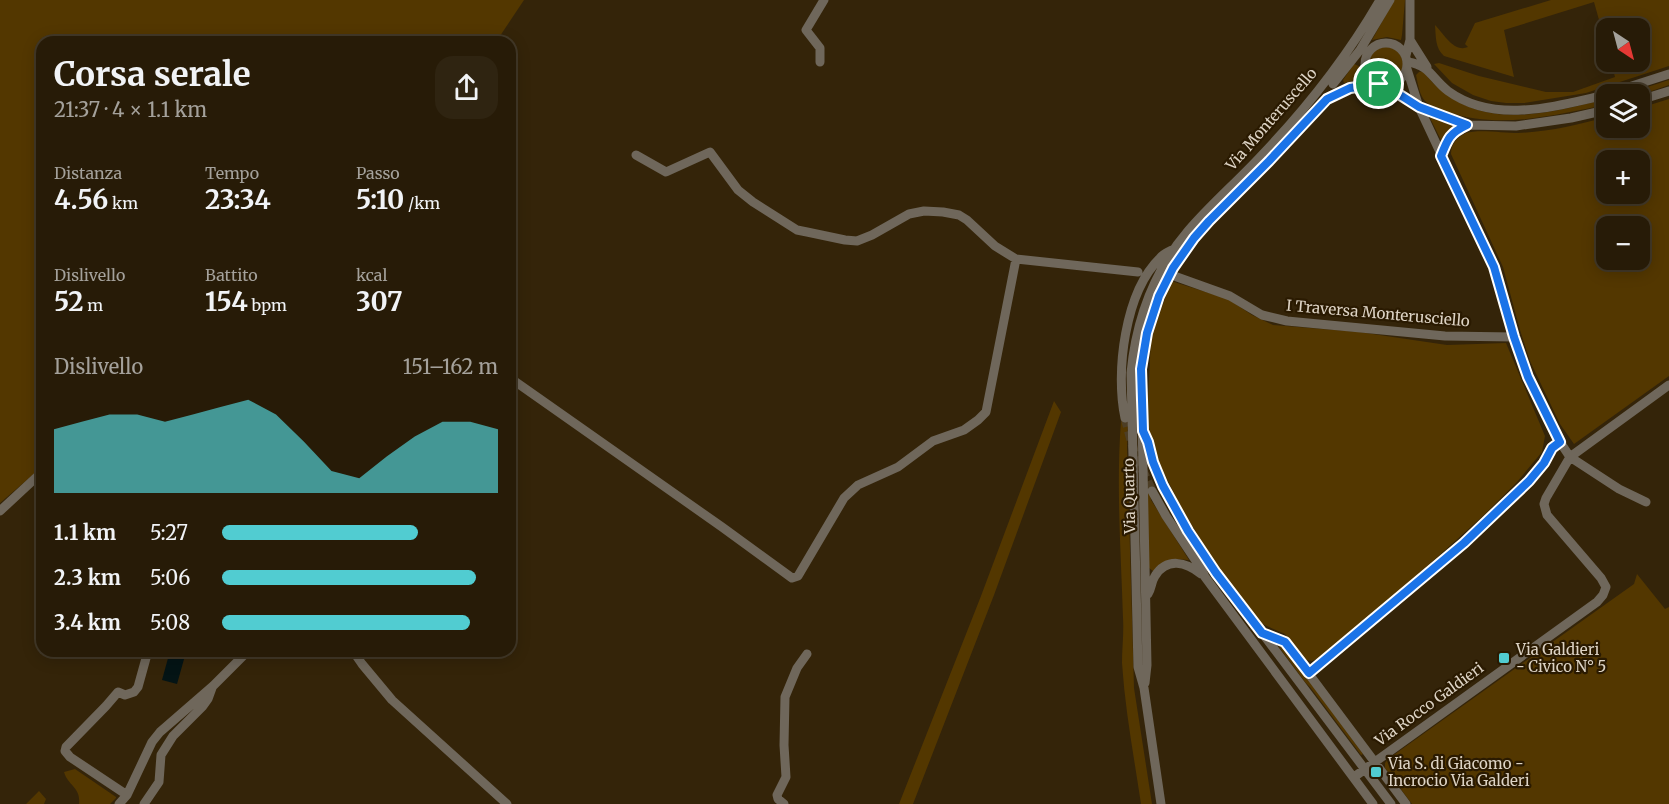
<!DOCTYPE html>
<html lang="it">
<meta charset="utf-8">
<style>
:root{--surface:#271b07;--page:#2f2411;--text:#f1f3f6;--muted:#a4a19b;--line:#433928;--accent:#51ccd1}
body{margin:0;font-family:Merriweather,serif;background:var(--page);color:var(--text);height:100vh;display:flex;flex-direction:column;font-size:22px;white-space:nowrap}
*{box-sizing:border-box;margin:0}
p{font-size:20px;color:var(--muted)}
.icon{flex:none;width:33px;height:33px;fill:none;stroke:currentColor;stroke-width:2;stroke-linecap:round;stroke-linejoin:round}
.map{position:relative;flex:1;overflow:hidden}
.side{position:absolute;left:36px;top:36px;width:480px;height:621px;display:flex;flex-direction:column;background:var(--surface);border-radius:18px;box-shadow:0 3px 15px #0003,0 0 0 2px var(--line)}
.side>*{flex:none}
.needle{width:39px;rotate:144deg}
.buttons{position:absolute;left:1596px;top:18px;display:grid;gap:12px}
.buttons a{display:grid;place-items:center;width:54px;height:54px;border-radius:12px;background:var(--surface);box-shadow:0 3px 15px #0003,0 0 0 2px var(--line);font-size:30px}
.pin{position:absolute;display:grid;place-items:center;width:51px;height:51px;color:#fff;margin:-26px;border:3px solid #fff;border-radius:50%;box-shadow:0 2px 6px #0007}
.round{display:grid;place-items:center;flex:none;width:63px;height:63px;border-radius:18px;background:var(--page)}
.head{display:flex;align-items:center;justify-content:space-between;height:102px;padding:0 18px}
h1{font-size:33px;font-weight:700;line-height:45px}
.figures{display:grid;grid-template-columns:repeat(3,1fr);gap:9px;height:102px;padding:6px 18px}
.figures div{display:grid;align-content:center}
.figures b{font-size:26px;font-weight:700}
.figures small{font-size:16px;font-weight:400}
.figures p{font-size:16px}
.chart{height:168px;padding:12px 18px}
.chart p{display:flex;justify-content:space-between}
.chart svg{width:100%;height:108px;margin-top:6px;fill:var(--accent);opacity:.7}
ul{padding:0 18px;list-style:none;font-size:20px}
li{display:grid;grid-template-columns:96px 72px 1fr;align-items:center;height:45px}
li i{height:15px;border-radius:8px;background:var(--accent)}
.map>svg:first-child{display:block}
.green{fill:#533700;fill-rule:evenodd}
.water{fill:#041415}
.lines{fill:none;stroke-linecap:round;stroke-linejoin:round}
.minor-tunnel{stroke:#4d3e25;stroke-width:9;stroke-dasharray:9 4.5;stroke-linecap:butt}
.minor{stroke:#6f675b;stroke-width:9}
.route-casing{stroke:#fff;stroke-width:12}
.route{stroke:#1a73e8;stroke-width:8}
.poi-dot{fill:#51ccd1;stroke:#2a1a01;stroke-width:2}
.labels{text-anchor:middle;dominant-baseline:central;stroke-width:4.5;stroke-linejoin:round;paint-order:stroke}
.street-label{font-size:15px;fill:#ddd3c4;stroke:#2a1a01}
.poi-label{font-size:15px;fill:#ddd3c4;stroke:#2a1a01;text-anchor:start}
</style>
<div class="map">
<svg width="1669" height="804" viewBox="0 0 1669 804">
<rect width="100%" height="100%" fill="#342409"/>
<path class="green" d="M0,0H524L496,42H42V467L0,503Z
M1394,0H1405L1402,35L1401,40L1387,37L1372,40Z
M1551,0H1669V66L1586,93L1524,103H1506L1491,101L1473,95L1452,83L1434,64L1439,63L1479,76L1546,92H1573L1615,77L1611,62H1640V28H1606V45L1594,2L1504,30L1514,77L1444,56C1435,48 1436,37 1435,25C1444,34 1454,53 1468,47L1465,44L1475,23Z
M1369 64a17 17 0 1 1 34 0a17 17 0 1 1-34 0Z
M1354,64L1359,66L1363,79L1344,83L1343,80Z
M1423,71C1428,77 1433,84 1439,88C1487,131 1550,113 1606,99V105C1554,115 1502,129 1450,113C1442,111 1431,107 1425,101C1419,94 1418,84 1416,75L1419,72Z
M1669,80V85L1640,95L1626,94Z
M1669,99V376L1574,444L1560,424L1530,361L1520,330L1503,267L1451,154C1451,144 1457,137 1466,133C1478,129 1504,133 1518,133C1548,132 1578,125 1606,117V128H1640V108ZM1606,160H1640V194H1606ZM1606,226H1640V260H1606Z
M1431,117L1453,126L1441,140L1430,118Z
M1171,281L1228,299L1252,315L1273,325L1359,332L1447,345L1506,343L1545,436L1542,452L1517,482L1484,515L1403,588L1319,658L1312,661L1305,660L1299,654L1285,634L1260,623L1221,573L1182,509L1160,465L1152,442L1147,418L1151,339Z
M1054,401L1061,412L994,595L913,804H899L981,596Z
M1128,419L1127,447L1134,688L1152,804H1141C1134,757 1125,710 1122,663C1122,648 1124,633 1123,618C1121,552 1116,487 1121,421Z
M1150,491L1151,500L1189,560L1176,559L1153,571L1149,568L1147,493Z
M1637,574L1665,609L1669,607V804H1412L1385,768V763L1388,759L1634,584Z
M1282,644L1363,754L1361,755L1310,687L1305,682L1279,647Z
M75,769L116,797V798L110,804H79C81,787 68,786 64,772Z
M39,791L46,799L44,804H26Z"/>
<path class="water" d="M170,651L186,652L177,684L162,680Z"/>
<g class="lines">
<path class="minor-tunnel" d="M1125,418L1134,451L1152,491"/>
<path class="minor" d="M1410,40L1427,67
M1365 64a21 21 0 1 1 42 0a21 21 0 1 1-42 0Z
M1406,55L1410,40V0
M820,62V48L806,30L824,0
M1408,62C1430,65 1432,79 1448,91C1495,125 1556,106 1606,95
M1333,84L1360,50L1390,0
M1386,85L1419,107L1468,125L1516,126L1571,118L1606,110
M1607,94L1669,74
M1640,100L1669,91
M636,155L666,172L710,152L738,190L753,202L797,230L807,232L845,240L857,241L872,235L909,214L924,211L943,212L959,215L967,220L995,246L1016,259L1138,272
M1441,156C1447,138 1450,133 1468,125
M1177,277L1230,296L1262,315L1287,321L1445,336L1514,337
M510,378L722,527L792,578L798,576L844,498L858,485L898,467L933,441L964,430L978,420L986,412L1016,259
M1125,418C1115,372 1125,292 1160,258C1163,254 1168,252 1172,250
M1145,436L1148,442L1153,462L1163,486L1188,531L1217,573L1391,804
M1152,491L1166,516L1202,570L1205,577L1373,804
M1646,502L1619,489L1570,457L1669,385
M0,511L42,472
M1148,594C1152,588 1151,582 1155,576C1167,557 1186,562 1201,574
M1263,634L1285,642L1406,804
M353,651L362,664L392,700L507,804
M1309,673L1464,543L1529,481L1544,463L1553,448L1560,442
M1145,683L1147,665L1141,369C1155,269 1199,230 1268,163C1286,145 1303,124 1320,105C1337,89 1357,86 1379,84
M1354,777L1597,602L1603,595L1606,587L1601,578L1547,515L1544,504L1546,498L1570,457L1560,442L1528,377L1514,337L1494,267L1419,107L1407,69
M127,795L70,757L65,751L66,747L106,706L118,692L125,695L134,692L138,687L148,651
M119,804L127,795L152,742L160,732L213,686L248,651
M144,804L159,782L161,755L173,736L203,706L208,699L212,688
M784,804L778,799L777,795L786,777L784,745L785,697L797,668L807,654
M1161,804L1144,688L1138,667L1131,373C1136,321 1154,271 1188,231C1210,205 1237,182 1261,156C1306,109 1347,57 1380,0"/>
</g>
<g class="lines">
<defs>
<path id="route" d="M1379,84L1386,86L1419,107L1467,125C1450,133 1448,138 1441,156L1494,267L1514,337L1528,377L1560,442L1552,448L1544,463L1529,481L1464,543L1309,673L1285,642L1262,633L1216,573L1188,531L1163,486L1153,462L1148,442L1143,431L1141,369L1147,333L1159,296L1173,268L1194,238L1209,221L1269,161L1327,99L1350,88Z"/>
</defs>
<use href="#route" class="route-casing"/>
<use href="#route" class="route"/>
</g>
<g class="poi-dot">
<rect x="1498" y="652" width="12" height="12" rx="3"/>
<rect x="1370" y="766" width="12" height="12" rx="3"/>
</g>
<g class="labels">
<g class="street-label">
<text transform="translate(1271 119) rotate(-49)">Via Monteruscello</text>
<text transform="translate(1378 313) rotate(5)">I Traversa Monterusciello</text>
<text transform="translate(1129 496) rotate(-91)">Via Quarto</text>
<text transform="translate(1429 704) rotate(-36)">Via Rocco Galdieri</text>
</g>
<g class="poi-label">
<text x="1516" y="649">Via Galdieri<tspan x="1516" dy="17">- Civico N° 5</tspan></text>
<text x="1388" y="763">Via S. di Giacomo -<tspan x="1388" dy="17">Incrocio Via Galderi</tspan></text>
</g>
</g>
</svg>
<div class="buttons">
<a><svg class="needle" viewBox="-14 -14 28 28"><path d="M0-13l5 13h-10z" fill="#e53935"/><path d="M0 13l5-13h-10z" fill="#a4a19b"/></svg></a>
<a><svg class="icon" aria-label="layers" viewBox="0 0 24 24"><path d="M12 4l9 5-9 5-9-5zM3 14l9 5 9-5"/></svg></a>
<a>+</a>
<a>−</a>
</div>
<div class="pin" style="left:1379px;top:84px;background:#1e9e55"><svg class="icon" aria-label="arrive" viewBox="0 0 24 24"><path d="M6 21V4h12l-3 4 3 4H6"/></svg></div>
<section class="side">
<div class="head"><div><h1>Corsa serale</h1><p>21:37 · 4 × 1.1 km</p></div><a class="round"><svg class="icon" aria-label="share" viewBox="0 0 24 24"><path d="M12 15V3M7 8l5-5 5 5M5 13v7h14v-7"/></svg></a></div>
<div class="figures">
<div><p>Distanza</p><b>4.56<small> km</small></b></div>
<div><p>Tempo</p><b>23:34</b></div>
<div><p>Passo</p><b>5:10<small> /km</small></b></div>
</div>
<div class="figures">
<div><p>Dislivello</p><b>52<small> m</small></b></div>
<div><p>Battito</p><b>154<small> bpm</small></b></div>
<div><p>kcal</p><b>307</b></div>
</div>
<div class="chart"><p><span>Dislivello</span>151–162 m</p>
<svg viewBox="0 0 160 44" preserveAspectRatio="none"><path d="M0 44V18L10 15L20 12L30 12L40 15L50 12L60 9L70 6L80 12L90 23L100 35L110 38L120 29L130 21L140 15L150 15L160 18V44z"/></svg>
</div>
<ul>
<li><b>1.1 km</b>5:27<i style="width:71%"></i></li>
<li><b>2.3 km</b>5:06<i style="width:92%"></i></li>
<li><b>3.4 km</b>5:08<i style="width:90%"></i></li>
</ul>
</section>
</div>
